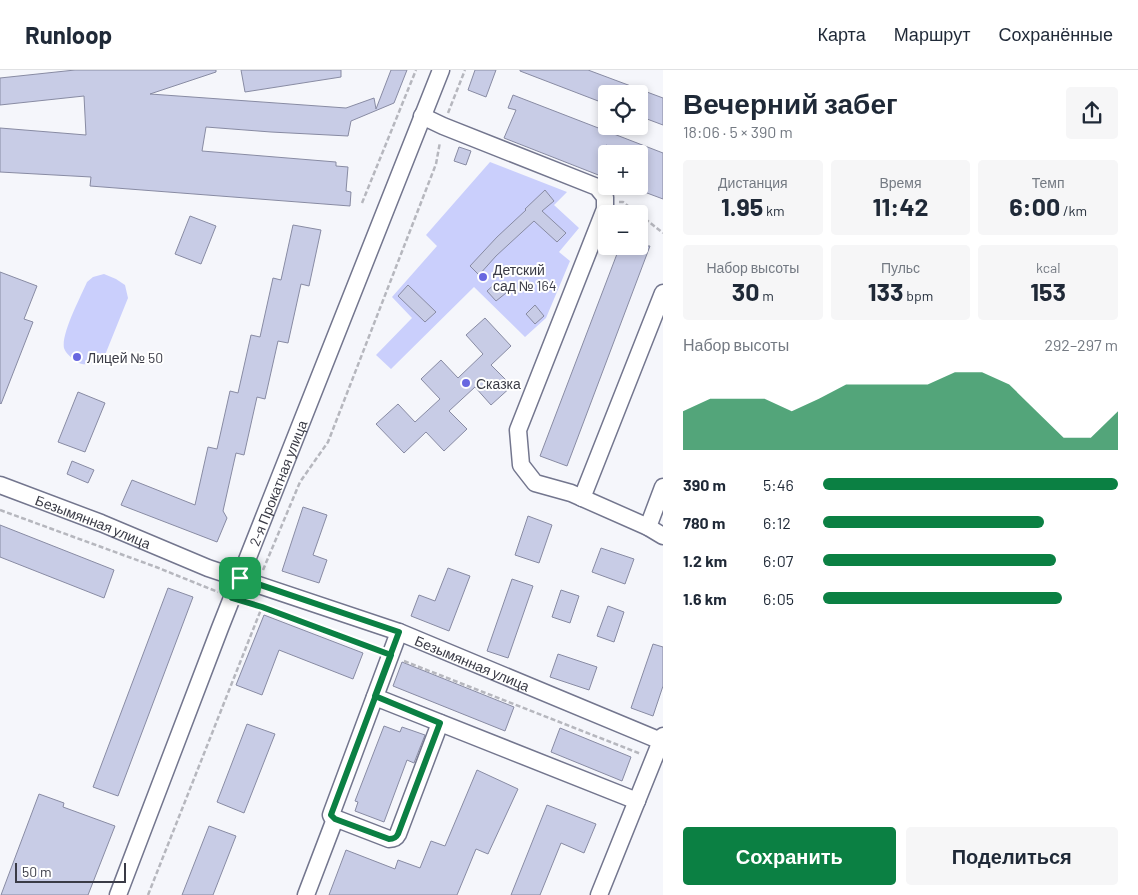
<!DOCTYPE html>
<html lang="ru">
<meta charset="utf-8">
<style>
:root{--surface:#fff;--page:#f6f6f7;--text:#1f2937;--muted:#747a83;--line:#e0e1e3;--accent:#0b8043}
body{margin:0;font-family:Barlow,sans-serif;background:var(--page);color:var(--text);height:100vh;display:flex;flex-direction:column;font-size:19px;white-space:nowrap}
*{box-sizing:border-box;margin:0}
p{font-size:16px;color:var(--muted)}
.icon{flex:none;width:28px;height:28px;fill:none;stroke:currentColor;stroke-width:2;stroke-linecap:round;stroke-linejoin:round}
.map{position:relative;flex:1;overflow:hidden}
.drawer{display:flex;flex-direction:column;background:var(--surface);width:475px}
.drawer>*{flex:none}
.fabs{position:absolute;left:598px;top:15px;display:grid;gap:10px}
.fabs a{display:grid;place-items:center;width:50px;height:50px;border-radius:5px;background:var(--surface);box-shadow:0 2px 8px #0003;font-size:25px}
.scale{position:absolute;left:15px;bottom:12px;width:111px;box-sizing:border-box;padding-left:5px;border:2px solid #3a3b46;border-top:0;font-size:14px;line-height:18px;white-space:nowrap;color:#3a3b46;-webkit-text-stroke:4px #fff;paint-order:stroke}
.pin{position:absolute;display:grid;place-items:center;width:42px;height:42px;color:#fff;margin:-21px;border-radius:10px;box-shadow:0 2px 8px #0006}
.round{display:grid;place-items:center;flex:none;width:52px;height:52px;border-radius:5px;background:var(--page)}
.summary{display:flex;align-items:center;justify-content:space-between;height:85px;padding:0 20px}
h1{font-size:28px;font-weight:700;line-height:38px}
.stats{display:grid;grid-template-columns:repeat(3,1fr);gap:8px;height:85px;padding:5px 20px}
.stats div{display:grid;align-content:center;border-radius:5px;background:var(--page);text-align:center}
.stats b{font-size:25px;font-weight:700}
.stats small{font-size:14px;font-weight:400}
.stats p{font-size:14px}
.chart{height:140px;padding:10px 20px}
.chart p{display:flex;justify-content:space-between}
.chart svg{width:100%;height:90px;margin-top:5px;fill:var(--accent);opacity:.7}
.button{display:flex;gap:10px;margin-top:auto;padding:10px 20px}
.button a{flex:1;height:58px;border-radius:5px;background:var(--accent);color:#fff;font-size:20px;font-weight:700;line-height:58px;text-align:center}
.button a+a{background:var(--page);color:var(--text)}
ul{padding:0 20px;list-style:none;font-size:16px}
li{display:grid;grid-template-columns:80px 60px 1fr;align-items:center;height:38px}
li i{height:12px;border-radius:6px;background:var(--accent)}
header{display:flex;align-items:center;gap:30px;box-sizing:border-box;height:70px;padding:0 25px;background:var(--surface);border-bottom:1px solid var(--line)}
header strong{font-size:24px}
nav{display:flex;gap:28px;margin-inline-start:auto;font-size:18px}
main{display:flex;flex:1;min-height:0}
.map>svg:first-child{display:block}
.green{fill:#cacffc}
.building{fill:#c8cce6;stroke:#888ba3}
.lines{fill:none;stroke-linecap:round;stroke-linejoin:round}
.minor-casing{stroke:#73768e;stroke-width:19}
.path{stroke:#b6b7be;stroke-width:2.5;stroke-dasharray:5 2.5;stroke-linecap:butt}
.minor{stroke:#fff;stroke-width:16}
.route-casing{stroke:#fff;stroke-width:10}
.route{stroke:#0b8043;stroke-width:6}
.poi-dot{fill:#6867e0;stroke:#fff;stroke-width:2}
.labels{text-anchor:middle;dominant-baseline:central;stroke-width:4;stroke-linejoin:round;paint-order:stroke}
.poi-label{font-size:14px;fill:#3a3b46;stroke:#fff;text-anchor:start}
.street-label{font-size:14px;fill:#3a3b46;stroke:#fff}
</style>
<header>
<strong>Runloop</strong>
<nav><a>Карта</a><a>Маршрут</a><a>Сохранённые</a></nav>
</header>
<main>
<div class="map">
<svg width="663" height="825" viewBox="0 0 663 825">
<rect width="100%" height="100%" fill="#f5f6fb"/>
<path class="green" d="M490,92L567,122L554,135L579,158L559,182L570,191L546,248L525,267L474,217L391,299L376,285L412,248L392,227L437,176L426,165Z
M104,204L116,209L125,215L128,228L105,285C98,291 87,298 77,292C72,288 66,284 64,278C61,264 81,226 87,212L93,207Z"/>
<path class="building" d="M75,0H216V2L150,24L346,38L374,28L376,39L391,0H407L394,33L351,51L348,66L271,62L206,57L202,81L336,92V96L348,97L346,121L351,122L350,136L90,116L91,107L0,102V58L86,65L84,26L0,35V8Z
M241,0H341V7L245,22Z
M475,0H496L486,27L468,20Z
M520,0H588L663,28V55L639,46V24H606V34L520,1Z
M513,25L663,83V129L639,120V84H628L606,75V108L504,68L516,40L508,38Z
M459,77L471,81L466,95L454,91Z
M545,120L554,131L542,141L566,163L557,172L534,151L496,186L479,205L470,196L497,167L526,140L525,139Z
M190,146L216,156L201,194L175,184Z
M293,155L321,160L309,216L301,214L288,273L278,271L265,329L257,327L244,385L236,383L223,441L227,448L217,472L121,435L132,410L195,435L208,377L217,379L230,321L238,323L251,265L260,267L273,208L281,210Z
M620,176H650L567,396L540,386Z
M0,202L37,216L24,249L33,252L1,334L0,333Z
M497,212L506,223L496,231L487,221Z
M408,215L436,242L425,252L398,226Z
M535,235L544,246L535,254L526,244Z
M485,248L511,276L491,295L512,316L491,335L475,317L449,341L467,359L444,381L426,362L404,383L376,354L398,334L415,352L440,329L421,309L441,290L458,308L483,284L466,265Z
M78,322L105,333L85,382L58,372Z
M72,391L94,400L88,413L67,404Z
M303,437L327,445L313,485L327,490L319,513L282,501Z
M528,446L552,455L539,493L515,485Z
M0,455L114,500L104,528L0,487Z
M601,478L634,489L625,514L592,502Z
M448,498L470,506L449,561L411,546L419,525L435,531Z
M512,509L533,516L508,588L487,581Z
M168,518L193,527L118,726L93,717Z
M561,520L579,526L570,553L552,547Z
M608,536L624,542L614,572L597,566Z
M264,545L363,583L353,609L279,580L262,625L236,615Z
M653,574L663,577V616L653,646L631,638Z
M558,584L597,597L589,620L550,607Z
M402,592L514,637L505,661L393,616Z
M247,654L275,664L244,743L217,732Z
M384,656L400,662L402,657L425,665L414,693L407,690L384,752L355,741L358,732L355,731Z
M560,658L631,687L622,711L551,682Z
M477,700L518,719L488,784L476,779L457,825H329L346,780L395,799L398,790L420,798L431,771L445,776Z
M39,724L64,733L63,737L115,756L88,825H1Z
M547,735L596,754L584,783L561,773L540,825H511Z
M209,756L236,766L213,825H182Z"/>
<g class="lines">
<defs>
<g id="minor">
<path d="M422,46L443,56L597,117L605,127V139L518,360L521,395L535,413L571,423L648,457L663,466"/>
<path id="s1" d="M0,415L101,453L208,498L399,562L661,671"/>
<path d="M582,428L663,223"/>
<path d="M648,457L663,417"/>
<path d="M399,562L332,742L331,745L332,747L389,769C394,769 396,768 398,764L440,653"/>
<path d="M375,627L637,731"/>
<path id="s2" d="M118,825L220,558L441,0"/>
<path d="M306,825L335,749"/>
<path d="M599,825L663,666"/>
</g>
</defs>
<use href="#minor" class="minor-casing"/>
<path class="path" d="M448,43L465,0
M619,132H623L638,144
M362,133L416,0
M639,144L663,163
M0,440L156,497L218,522
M263,500L300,412L328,372L436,94L440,72
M247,532L376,580
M404,591L641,684
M148,825L262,537V532"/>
<use href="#minor" class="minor"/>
</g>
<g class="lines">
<defs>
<path id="route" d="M240,508L232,528L262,537L391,585L332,742L331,745L335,749L389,769C394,769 396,768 398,764L440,653L375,626L399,562L240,508"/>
</defs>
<use href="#route" class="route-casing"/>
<use href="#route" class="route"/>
</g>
<g class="poi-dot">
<circle cx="483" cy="207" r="5"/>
<circle cx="77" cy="287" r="5"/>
<circle cx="466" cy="313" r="5"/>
</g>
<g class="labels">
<g class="poi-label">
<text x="493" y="199">Детский<tspan x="493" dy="16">сад № 164</tspan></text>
<text x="87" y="287">Лицей № 50</text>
<text x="476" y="313">Сказка</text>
</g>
<g class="street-label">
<text stroke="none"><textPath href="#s2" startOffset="442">2-я Прокатная улица</textPath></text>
<text stroke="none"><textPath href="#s1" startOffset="100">Безымянная улица</textPath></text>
<text stroke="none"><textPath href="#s1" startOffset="505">Безымянная улица</textPath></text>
</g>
</g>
</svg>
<div class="fabs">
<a><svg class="icon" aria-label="locate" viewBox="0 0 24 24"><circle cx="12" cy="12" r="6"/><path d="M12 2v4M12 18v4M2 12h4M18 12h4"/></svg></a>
<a>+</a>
<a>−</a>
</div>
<div class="scale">50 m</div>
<div class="pin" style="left:240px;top:508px;background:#1e9e55"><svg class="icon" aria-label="arrive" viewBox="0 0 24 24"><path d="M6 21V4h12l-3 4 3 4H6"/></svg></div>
</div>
<section class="drawer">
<div class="summary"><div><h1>Вечерний забег</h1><p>18:06 · 5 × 390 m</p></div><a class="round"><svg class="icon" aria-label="share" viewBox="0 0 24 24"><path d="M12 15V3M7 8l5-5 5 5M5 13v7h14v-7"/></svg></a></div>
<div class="stats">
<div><p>Дистанция</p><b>1.95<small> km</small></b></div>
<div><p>Время</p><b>11:42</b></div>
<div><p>Темп</p><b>6:00<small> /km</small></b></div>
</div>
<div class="stats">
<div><p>Набор высоты</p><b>30<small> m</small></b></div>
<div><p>Пульс</p><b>133<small> bpm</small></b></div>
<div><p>kcal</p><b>153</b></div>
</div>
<div class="chart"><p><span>Набор высоты</span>292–297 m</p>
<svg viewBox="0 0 160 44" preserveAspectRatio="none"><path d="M0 44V25L10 19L20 19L30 19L40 25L50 19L60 12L70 12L80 12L90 12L100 6L110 6L120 12L130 25L140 38L150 38L160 25V44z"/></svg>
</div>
<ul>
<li><b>390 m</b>5:46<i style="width:100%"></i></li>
<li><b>780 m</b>6:12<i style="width:75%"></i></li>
<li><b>1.2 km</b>6:07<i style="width:79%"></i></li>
<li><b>1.6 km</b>6:05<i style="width:81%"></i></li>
</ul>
<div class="button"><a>Сохранить</a><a>Поделиться</a></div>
</section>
</main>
